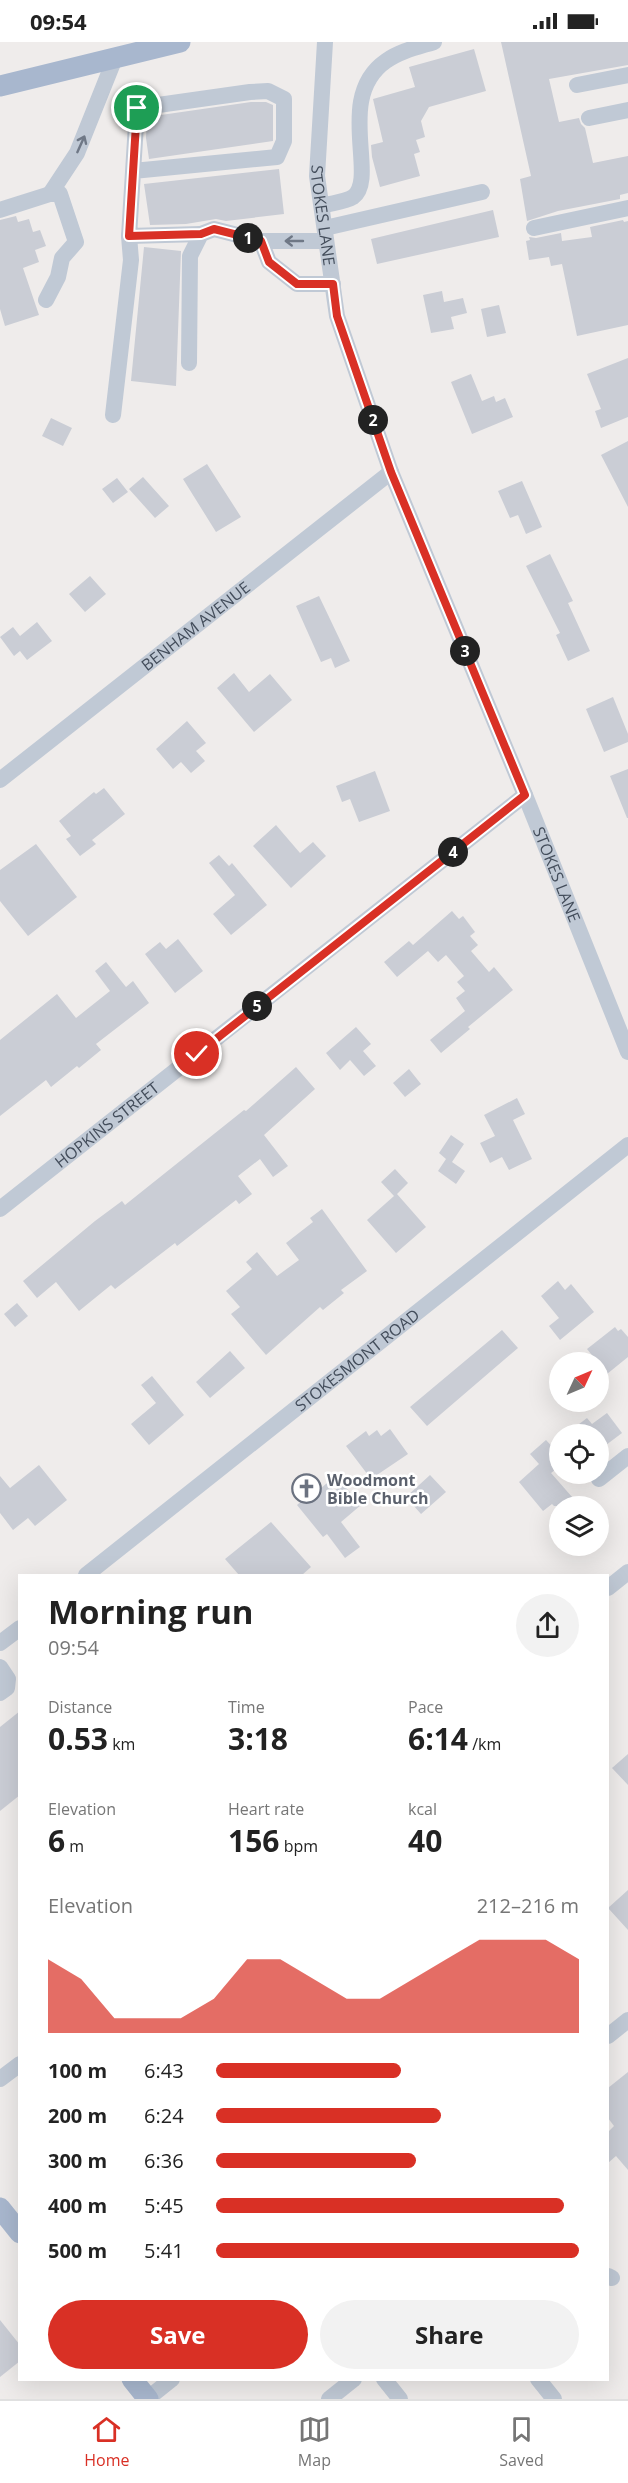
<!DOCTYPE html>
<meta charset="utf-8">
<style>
:root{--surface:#fff;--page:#f2f2f2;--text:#222;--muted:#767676;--line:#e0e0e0;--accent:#d93025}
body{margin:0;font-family:"Open Sans",sans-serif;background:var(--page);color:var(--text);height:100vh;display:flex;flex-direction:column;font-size:22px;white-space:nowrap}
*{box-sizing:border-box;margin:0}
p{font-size:20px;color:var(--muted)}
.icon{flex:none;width:33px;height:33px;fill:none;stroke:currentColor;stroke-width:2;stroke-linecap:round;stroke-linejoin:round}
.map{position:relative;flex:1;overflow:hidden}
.drawer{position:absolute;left:18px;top:1532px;width:591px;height:807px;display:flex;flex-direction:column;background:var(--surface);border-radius:0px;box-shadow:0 6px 24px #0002}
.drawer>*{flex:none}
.needle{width:39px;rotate:46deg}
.controls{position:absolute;left:549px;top:1310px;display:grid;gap:12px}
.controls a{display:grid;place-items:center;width:60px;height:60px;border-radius:50%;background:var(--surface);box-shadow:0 6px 24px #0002;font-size:30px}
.pin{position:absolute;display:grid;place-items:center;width:51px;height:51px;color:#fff;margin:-26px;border:3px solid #fff;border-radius:50%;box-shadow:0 2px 6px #0007}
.km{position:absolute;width:30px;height:30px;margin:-15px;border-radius:50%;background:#222;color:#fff;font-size:16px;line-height:30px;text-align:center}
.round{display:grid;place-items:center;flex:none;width:63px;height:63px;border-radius:32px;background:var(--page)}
.head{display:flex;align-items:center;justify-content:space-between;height:102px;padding:0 30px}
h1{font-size:33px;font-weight:700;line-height:45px}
.metrics{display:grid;grid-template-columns:repeat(3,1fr);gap:9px;height:102px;padding:6px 30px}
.metrics div{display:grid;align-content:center}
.metrics b{font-size:30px;font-weight:700}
.metrics small{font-size:16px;font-weight:400}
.metrics p{font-size:16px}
.chart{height:168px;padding:12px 30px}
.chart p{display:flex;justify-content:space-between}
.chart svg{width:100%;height:108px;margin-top:6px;fill:var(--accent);opacity:.7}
.action{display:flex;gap:12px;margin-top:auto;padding:12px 30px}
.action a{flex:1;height:69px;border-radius:36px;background:var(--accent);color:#fff;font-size:24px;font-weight:700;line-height:69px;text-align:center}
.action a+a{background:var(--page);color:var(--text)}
ul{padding:0 30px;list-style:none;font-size:20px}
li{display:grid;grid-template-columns:96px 72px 1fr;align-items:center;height:45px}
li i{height:15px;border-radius:8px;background:var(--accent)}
.status{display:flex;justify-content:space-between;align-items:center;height:42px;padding:0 30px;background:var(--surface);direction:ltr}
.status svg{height:16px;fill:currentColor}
.menu{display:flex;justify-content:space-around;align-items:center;height:84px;border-top:2px solid var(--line);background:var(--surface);font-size:16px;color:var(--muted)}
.menu a{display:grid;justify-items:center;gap:3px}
.menu .selected{color:var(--accent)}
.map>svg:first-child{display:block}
.building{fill:#cacdd5}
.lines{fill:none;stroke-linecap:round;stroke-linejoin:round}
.minor{stroke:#c0c9d5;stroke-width:16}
.major{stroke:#a8b7ce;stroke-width:21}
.oneway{stroke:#6f7886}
.route-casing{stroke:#fff;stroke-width:12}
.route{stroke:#d93025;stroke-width:8}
.labels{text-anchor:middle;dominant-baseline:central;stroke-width:5;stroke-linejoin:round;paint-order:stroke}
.street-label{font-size:16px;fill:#434d5b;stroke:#fff}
.worship-label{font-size:16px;font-weight:bold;fill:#5b616d;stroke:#fff;text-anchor:start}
</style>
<div class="status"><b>09:54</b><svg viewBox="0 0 49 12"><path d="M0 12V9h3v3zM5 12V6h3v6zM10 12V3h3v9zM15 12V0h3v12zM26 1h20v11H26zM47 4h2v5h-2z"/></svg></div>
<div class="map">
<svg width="628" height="2357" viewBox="0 0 628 2357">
<rect width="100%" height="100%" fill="#efeceb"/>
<path class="building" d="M501,0H628V23L549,37L559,80L579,76L581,82L585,86L593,121L628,114V151L620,153V157L558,169L527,179L520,137L531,134Z
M474,7L486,49L429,65L421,79L425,95L416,98L420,110L414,112L420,134L380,145L372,115L371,103L383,100L373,57L415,45L409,25Z
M251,60H266L273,63V99L149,117L146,96L147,75Z
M279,127L284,172L226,179L216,177L186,182L150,183L144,142Z
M493,168L499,195L377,222L371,197Z
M16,174L18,180L29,177L33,190L40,188L46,204L35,208L39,220L23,226L39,273L5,284L0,267V178Z
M623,178L624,180L628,179V283L577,294L562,222L551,224L549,215L529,218L526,199L530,198L529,195L536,196L561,191L562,199L592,195L590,185Z
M144,205L181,209L176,344L131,339Z
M442,249L444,260L463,256L467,271L451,275L454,287L431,291L423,253Z
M499,263L506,291L487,295L481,267Z
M628,316V375L601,386L595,369L601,367L587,332Z
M471,332L482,359L494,354L496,360L505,356L513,375L472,392L451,340Z
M51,376L72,386L63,404L42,394Z
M628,399V465L601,413Z
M207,422L241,475L216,490L183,437Z
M143,435L169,464L155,476L129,447Z
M117,436L128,450L113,461L102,447Z
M522,439L542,485L526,492L518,473L510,476L498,449Z
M550,512L573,559L568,561L590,609L568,619L556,593L560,591L526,524Z
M90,534L106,552L85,570L69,552Z
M319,554L350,619L335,626L331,616L321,620L296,564Z
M37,580L52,599L27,618L20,609L14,614L0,595L13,585L20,594Z
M234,631L249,650L270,632L292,658L254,690L217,646Z
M613,655L628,692V700L604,710L586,667Z
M187,679L206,701L196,709L205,719L191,731L181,720L173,727L156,707Z
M628,727V776H627L610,734Z
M375,729L390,769L359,780L350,757L342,760L336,744Z
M104,746L125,772L92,798L96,802L80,814L66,797L71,794L59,779L94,750L96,752Z
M276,783L300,811L313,800L326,814L291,846L253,804Z
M36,802L77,855L28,894L0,859V828Z
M219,813L229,824L232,821L267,863L231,893L213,872L235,853L209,821Z
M452,869L459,877L463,874L475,890L470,894L478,903L471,909L489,930L494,925L513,948L468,985L470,987L441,1011L430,998L465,969L456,956L465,949L457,940L464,934L446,913L438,920L428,909L397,935L384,920L409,899L413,903Z
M178,897L203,929L175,951L145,912L160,900L166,907Z
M106,920L126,945L133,939L149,961L96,1002L101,1008L79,1026L77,1024L51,1045L46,1038L0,1074V998L57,952L76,976L110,949L95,929Z
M356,985L371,1002L363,1009L376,1024L364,1034L350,1018L340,1028L326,1011Z
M296,1025L315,1047L264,1093L288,1124L273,1135L260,1117L238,1134L252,1152L239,1162L236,1158L177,1204L175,1201L115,1247L111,1243L79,1269L56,1240L37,1256L23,1239L95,1179L122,1159L125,1163L244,1068L246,1069Z
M409,1027L421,1042L405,1055L393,1041Z
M517,1056L525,1072L513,1078L532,1117L509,1128L502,1115L490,1121L480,1101L495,1094L484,1073Z
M451,1093L464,1102L452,1120L465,1129L456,1142L438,1129L446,1117L439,1111Z
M395,1127L408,1141L397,1152L426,1185L396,1211L367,1178L394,1154L381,1140Z
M322,1167L367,1229L341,1248L344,1251L323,1268L320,1265L266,1313L231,1272L240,1265L226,1249L252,1227L246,1220L257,1210L277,1234L299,1218L286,1201L313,1180L310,1176Z
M558,1239L565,1248L571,1242L594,1270L560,1298L549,1284L559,1276L541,1254Z
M17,1261L28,1274L15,1285L4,1272Z
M615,1285L618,1289L621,1287L628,1295V1315L607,1332L587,1307Z
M502,1288L518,1306L427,1384L410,1365Z
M230,1309L245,1326L210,1356L196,1340Z
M152,1334L184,1373L149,1403L131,1382L156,1361L141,1343Z
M607,1371L622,1391L598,1409V1392H566L587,1376L592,1382Z
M390,1387L408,1412L371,1437L346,1404L366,1389L369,1394L377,1388L381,1394Z
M546,1398L560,1413V1424L551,1431L580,1464H554L552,1462L543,1469L519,1440L539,1422L530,1412Z
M39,1423L67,1458L35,1484L28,1476L13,1488L0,1471V1434L10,1446Z
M430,1433L446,1450L421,1472L406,1455Z
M327,1441L334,1449L343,1442L361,1463L341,1480L360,1505L345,1516L327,1492L323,1495L297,1463L318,1445L320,1447Z
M271,1480L311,1525L302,1533H239L225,1517Z
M20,1669V1753L0,1769V1685Z
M628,1712V1743L612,1726Z
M628,1848V1888L608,1866Z
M628,2030V2128L616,2114L608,2121V2090L614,2084L608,2076V2046Z
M0,2278L20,2303V2319L0,2335Z"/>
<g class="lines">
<g class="minor">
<path id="s1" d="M325,0L317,134L337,274L391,430L525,753L628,1010"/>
<path d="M577,43L628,33"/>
<path d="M589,76L628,68"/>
<path d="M133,129L277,115L284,99V57L268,49L250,50L137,66L129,194L201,192"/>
<path d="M50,152L77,111L115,16"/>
<path d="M322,164C331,161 345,160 353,155C379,136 334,55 386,19C400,9 418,5 434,0"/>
<path d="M0,168L50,152H60L76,200L62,216L58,235L46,258"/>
<path d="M325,186L482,150"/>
<path d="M534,186L628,166"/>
<path d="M261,199L269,220L297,242H333"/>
<path d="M189,321L190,214L201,192L214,187L261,199H326"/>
<path d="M113,373L131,218L129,194"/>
<path id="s2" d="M0,738L391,430"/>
<path id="s3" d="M0,1167L525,753"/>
<path d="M599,1437L628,1414"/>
<path id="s4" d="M86,1533L628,1103"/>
<path d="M608,1546L628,1530"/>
<path d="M0,1601L20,1586"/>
<path d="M0,1625L8,1637L7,1646L0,1651"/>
<path d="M608,1994L628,1978"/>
<path d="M0,2037L20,2022"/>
<path d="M608,2234L612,2236"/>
<path d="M384,2337L400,2357"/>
<path d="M538,2337L554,2357"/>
<path d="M147,2357L172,2337"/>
<path d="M329,2357L354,2337"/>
</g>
<path class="major" d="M0,44L180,0
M0,2166L20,2191
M132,2337L148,2357"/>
</g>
<defs><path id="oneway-shaft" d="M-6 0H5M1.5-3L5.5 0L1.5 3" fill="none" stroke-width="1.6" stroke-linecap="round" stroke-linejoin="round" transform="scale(1.5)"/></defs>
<g class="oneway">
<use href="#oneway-shaft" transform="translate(81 102) rotate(-66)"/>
<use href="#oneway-shaft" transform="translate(294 199) rotate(180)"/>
</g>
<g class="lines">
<defs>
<path id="route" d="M137,66L129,194L201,192L214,187L261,199L269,220L297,242H333L337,274L391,430L525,753L197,1012"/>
</defs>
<use href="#route" class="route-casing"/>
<use href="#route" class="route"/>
</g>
<defs>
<symbol id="church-ring" viewBox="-11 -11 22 22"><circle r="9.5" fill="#fff" stroke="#6b7280" stroke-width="1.5"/><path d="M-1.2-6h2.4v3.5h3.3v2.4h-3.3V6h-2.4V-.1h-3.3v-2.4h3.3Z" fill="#6b7280"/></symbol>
</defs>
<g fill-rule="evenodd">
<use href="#church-ring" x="290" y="1430" width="33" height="33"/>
</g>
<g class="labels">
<g class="street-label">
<text stroke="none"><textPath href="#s1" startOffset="174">STOKES LANE</textPath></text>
<text stroke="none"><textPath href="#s2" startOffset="249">BENHAM AVENUE</textPath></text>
<text stroke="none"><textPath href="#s1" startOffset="876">STOKES LANE</textPath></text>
<text stroke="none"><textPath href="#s3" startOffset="136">HOPKINS STREET</textPath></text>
<text stroke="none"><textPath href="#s4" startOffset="346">STOKESMONT ROAD</textPath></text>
</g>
<g class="worship-label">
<text x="327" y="1438">Woodmont<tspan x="327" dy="18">Bible Church</tspan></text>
</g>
</g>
</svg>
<div class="controls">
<a><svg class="needle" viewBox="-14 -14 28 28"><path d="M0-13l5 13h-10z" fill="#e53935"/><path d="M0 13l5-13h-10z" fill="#767676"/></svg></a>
<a><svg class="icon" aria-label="locate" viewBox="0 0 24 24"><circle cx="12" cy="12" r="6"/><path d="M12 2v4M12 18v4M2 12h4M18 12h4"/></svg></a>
<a><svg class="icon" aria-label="layers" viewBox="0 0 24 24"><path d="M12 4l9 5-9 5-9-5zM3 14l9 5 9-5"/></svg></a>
</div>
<div class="pin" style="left:137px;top:66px;background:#1e9e55"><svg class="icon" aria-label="arrive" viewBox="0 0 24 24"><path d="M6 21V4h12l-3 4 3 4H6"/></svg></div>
<div class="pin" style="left:197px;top:1012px;background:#d93025"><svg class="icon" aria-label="check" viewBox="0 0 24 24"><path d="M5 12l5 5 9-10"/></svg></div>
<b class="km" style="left:248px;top:196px">1</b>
<b class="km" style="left:373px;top:378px">2</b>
<b class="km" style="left:465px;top:609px">3</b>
<b class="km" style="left:453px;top:810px">4</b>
<b class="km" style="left:257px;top:964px">5</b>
<section class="drawer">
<div class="head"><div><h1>Morning run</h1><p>09:54</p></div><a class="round"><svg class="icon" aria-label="share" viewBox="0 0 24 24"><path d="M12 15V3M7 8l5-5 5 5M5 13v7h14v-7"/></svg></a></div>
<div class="metrics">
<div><p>Distance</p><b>0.53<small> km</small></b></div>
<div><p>Time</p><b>3:18</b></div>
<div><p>Pace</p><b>6:14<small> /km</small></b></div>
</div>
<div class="metrics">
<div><p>Elevation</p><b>6<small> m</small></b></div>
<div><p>Heart rate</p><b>156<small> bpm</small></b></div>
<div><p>kcal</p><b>40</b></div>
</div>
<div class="chart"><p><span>Elevation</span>212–216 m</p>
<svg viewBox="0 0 160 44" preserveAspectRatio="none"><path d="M0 44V14L10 22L20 38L30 38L40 38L50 30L60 14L70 14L80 22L90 30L100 30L110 22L120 14L130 6L140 6L150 6L160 14V44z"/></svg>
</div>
<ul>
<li><b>100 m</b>6:43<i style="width:51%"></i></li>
<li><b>200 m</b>6:24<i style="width:62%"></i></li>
<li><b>300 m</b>6:36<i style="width:55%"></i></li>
<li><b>400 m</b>5:45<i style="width:96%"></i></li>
<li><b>500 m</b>5:41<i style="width:100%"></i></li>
</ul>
<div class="action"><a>Save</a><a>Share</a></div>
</section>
</div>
<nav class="menu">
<a class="selected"><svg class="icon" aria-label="home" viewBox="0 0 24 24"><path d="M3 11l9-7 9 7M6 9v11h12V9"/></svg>Home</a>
<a><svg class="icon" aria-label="map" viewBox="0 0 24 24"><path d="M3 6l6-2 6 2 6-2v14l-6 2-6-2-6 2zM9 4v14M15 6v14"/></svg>Map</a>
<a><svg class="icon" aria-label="saved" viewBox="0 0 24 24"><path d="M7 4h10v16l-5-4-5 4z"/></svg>Saved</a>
</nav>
